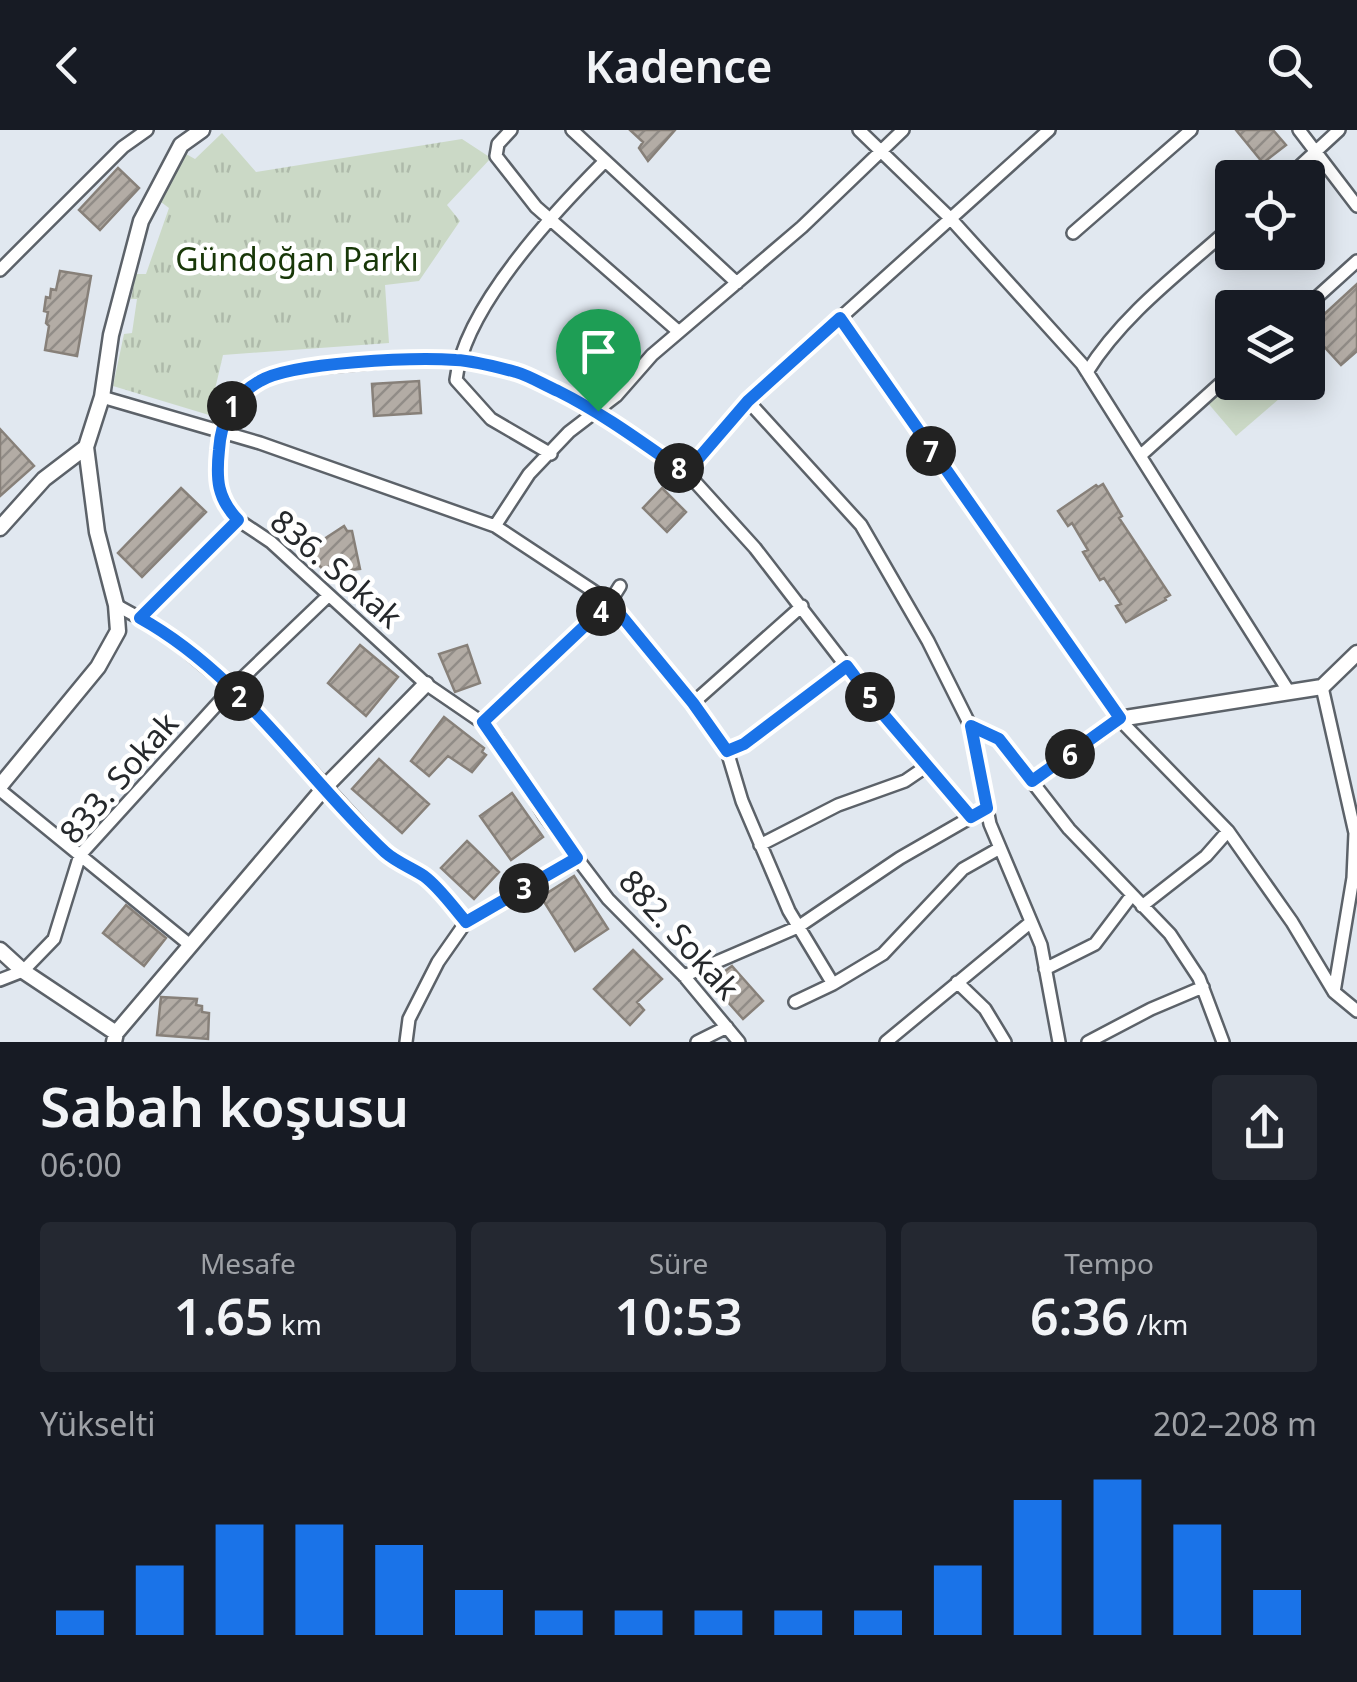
<!DOCTYPE html>
<html lang="tr">
<meta charset="utf-8">
<style>
:root{--surface:#171b24;--page:#242831;--text:#f1f3f6;--muted:#9ea1a6;--accent:#1a73e8}
body{margin:0;font-family:"Noto Sans",sans-serif;background:var(--page);color:var(--text);height:100vh;display:flex;flex-direction:column;font-size:38px;white-space:nowrap}
*{box-sizing:border-box;margin:0}
p{font-size:32px;color:var(--muted)}
.icon{flex:none;width:55px;height:55px;fill:none;stroke:currentColor;stroke-width:2;stroke-linecap:round;stroke-linejoin:round}
.map{position:relative;height:912px;overflow:hidden}
.panel{display:flex;flex-direction:column;background:var(--surface);flex:1}
.panel>*{flex:none}
.fabs{position:absolute;left:1215px;top:30px;display:grid;gap:20px}
.fabs a{display:grid;place-items:center;width:110px;height:110px;border-radius:10px;background:var(--surface);box-shadow:0 5px 25px #0003;font-size:50px}
.pin{position:absolute;display:grid;place-items:center;width:85px;height:85px;color:#fff;margin:-102px -42px;border-radius:50% 50% 50% 0;rotate:-45deg;box-shadow:0 0 10px #0007}
.pin .icon{rotate:45deg}
.km{position:absolute;width:50px;height:50px;margin:-25px;border-radius:50%;background:#222;color:#fff;font-size:28px;line-height:50px;text-align:center}
.round{display:grid;place-items:center;flex:none;width:105px;height:105px;border-radius:10px;background:var(--page)}
.overview{display:flex;align-items:center;justify-content:space-between;height:170px;padding:0 40px}
h1{font-size:55px;font-weight:600;line-height:75px}
.figures{display:grid;grid-template-columns:repeat(3,1fr);gap:15px;height:170px;padding:10px 40px}
.figures div{display:grid;align-content:center;border-radius:10px;background:var(--page);text-align:center}
.figures b{font-size:50px;font-weight:600}
.figures small{font-size:28px;font-weight:400}
.figures p{font-size:28px}
.chart{height:280px;padding:20px 40px}
.chart p{display:flex;justify-content:space-between}
.chart svg{width:100%;height:180px;margin-top:10px;stroke:var(--accent);stroke-width:6}
header{display:flex;justify-content:space-between;align-items:center;height:130px;padding:0 40px;background:var(--surface);font-size:45px;font-weight:600}
.map>svg:first-child{display:block}
.grass{fill:url(#grass-tufts)}
.pitch{fill:#cbd9c6}
.building{fill:url(#building-hatch);stroke:#878079;stroke-width:2.5}
.lines{fill:none;stroke-linecap:round;stroke-linejoin:round}
.minor-casing{stroke:#5c6269;stroke-width:16}
.tertiary-casing{stroke:#5c6269;stroke-width:19}
.minor{stroke:#fff;stroke-width:11}
.tertiary{stroke:#fff;stroke-width:14}
.route-casing{stroke:#fff;stroke-width:20}
.route{stroke:#1a73e8;stroke-width:12}
.labels{text-anchor:middle;dominant-baseline:central;stroke-width:9;stroke-linejoin:round;paint-order:stroke}
.park-label{font-size:32px;fill:#183708;stroke:#fff}
.street-label{font-size:32px;fill:#25282b;stroke:#fff}
</style>
<header><svg class="icon" aria-label="back" viewBox="0 0 24 24"><path d="M15 5l-7 7 7 7"/></svg>Kadence<svg class="icon" aria-label="search" viewBox="0 0 24 24"><circle cx="10" cy="10" r="6"/><path d="M15 15l6 6"/></svg></header>
<div class="map">
<svg width="1357" height="912" viewBox="0 0 1357 912">
<defs>
<pattern id="grass-tufts" width="24" height="20" patternUnits="userSpaceOnUse" patternTransform="scale(2.5)"><rect width="24" height="20" fill="#cbd9c6"/><path d="M3 7l-1-3M5 7V3M7 7l1-3M15 17l-1-3M17 17v-4M19 17l1-3" fill="none" stroke="#aebaaa"/></pattern>
<pattern id="building-hatch" width="6" height="6" patternUnits="userSpaceOnUse" patternTransform="scale(2.5)"><rect width="6" height="6" fill="#b3aca5"/><path d="M-1 1l2-2M0 6l6-6M5 7l2-2" fill="none" stroke="#918c87"/></pattern>
</defs>
<rect width="100%" height="100%" fill="#e1e8f0"/>
<path class="grass" d="M222,3L256,42L462,9L491,28L447,75L460,91L419,151L385,155L389,213L223,225L209,285L113,256L124,204L132,203L137,169H131L136,144H146L169,78L161,72L186,24L195,29Z"/>
<path class="pitch" d="M1232,251L1279,253L1287,262L1236,306L1207,272Z"/>
<path class="building" d="M630,0H675L648,31L639,18L643,12Z
M1236,0H1273L1286,15L1263,33Z
M118,38L139,58L100,100L79,80Z
M60,141L91,146L77,226L45,220L49,196L46,193L48,182L44,181L46,167L50,168L51,159L56,160Z
M1357,154V221L1341,235L1308,199Z
M419,251L421,283L374,286L372,254Z
M0,299L34,336L0,366Z
M1103,354L1122,386L1119,388L1170,465L1165,468L1166,470L1126,492L1116,476L1121,474L1104,448L1100,450L1083,422L1088,420L1072,393L1068,396L1058,381L1096,355L1098,357Z
M181,358L206,382L142,447L118,423Z
M662,358L686,382L667,402L643,378Z
M344,396L347,401H352L360,439L350,440L337,449L328,438L325,441L311,428L313,423L309,419Z
M360,515L398,547L366,586L328,553Z
M467,515L480,553L455,562L439,524Z
M444,587L484,618L482,622L486,625L472,642L448,626L429,646L411,631Z
M379,629L429,674L402,703L352,659Z
M512,663L543,707L511,730L480,686Z
M467,711L499,742L474,769L441,738Z
M574,746L608,799L575,821L541,767Z
M126,775L166,808L144,836L103,803Z
M633,820L662,849L637,872L644,880L630,895L594,859Z
M732,836L763,871L743,889L710,852Z
M161,867L197,869L196,875L202,876V882L209,883L208,909L157,905Z"/>
<g class="lines">
<defs>
<path id="minor" d="M511,0L498,14L496,26L536,77L679,202
M572,0L737,153
M859,0L950,88L1082,234L1289,562
M1299,0L1357,76
M1287,48L1339,0
M1073,103L1191,0
M0,140L123,17L147,0
M1305,178L1357,131
M840,189L1119,589L1228,701L1292,792L1334,862L1357,881
M1087,242C1123,184 1182,141 1232,96
M102,267L260,313L495,396L610,472L693,573L727,621L742,671L789,781L833,854
M748,271L861,395L928,511L971,597L990,694L1041,815L1059,912
M551,324L491,289L456,250C464,178 555,81 605,31
M1140,326L1232,243
M687,343L748,271L1049,0
M495,396L529,344L569,302L616,266L652,225L802,97L903,0
M116,475L163,501L224,552L273,599L388,725L428,748L466,792
M140,488L238,390
M1322,557L1355,703L1353,748L1334,862
M693,573L802,476
M483,593L610,472L620,456
M971,597L999,609L1069,699L1170,804L1199,848L1223,912
M727,621L745,614L847,536
M0,660L190,815
M760,715L838,675L905,651L927,636
M1142,776L1206,726L1228,701
M1045,839L1095,814L1132,765
M684,846L798,797L900,728L987,678
M0,850L23,841L54,809L80,725L231,559L328,466
M957,852L985,879L1005,912
M795,872L833,854L883,824L963,739L1000,718
M406,912L409,889L438,832L466,792L577,728
M697,912L727,897
M739,912L684,846L608,769L545,686L497,609L483,593L426,554L271,412L238,390L226,377L217,351L220,300L228,281L240,266L256,253L290,240L399,230H458L521,243L597,281L687,343L755,418L883,584L971,687
M886,912L1031,792
M1088,912L1151,879L1203,857"/>
<path id="tertiary" d="M0,398L44,349L86,317L102,267L111,205L141,91L181,15L202,0
M1032,651L1119,589L1322,557L1357,523
M0,656L98,537L118,501L116,475L97,402L86,317
M0,820L23,841L116,903
M114,912L116,903L325,657L426,554"/>
</defs>
<use href="#minor" class="minor-casing"/>
<use href="#tertiary" class="tertiary-casing"/>
<use href="#minor" class="minor"/>
<use href="#tertiary" class="tertiary"/>
</g>
<g class="lines">
<defs>
<path id="route" d="M840,188L1120,588L1032,651L999,609L971,596L987,678L971,687L883,584L847,536L744,614L727,621L693,573L610,472L483,592L577,728L466,792C453,777 440,758 424,746C412,738 396,732 385,722C303,645 241,544 140,488L238,390C217,368 216,349 219,320C221,290 233,266 260,251C292,232 416,227 456,230C475,231 497,237 516,242C530,246 544,255 558,261C604,284 644,314 686,343L748,271Z"/>
</defs>
<use href="#route" class="route-casing"/>
<use href="#route" class="route"/>
</g>
<g class="labels">
<g class="park-label">
<text x="297" y="128">Gündoğan Parkı</text>
</g>
<g class="street-label">
<text transform="translate(337 438) rotate(41)">836. Sokak</text>
<text transform="translate(118 647) rotate(-49)">833. Sokak</text>
<text transform="translate(680 804) rotate(48)">882. Sokak</text>
</g>
</g>
</svg>
<div class="fabs">
<a><svg class="icon" aria-label="locate" viewBox="0 0 24 24"><circle cx="12" cy="12" r="6"/><path d="M12 2v4M12 18v4M2 12h4M18 12h4"/></svg></a>
<a><svg class="icon" aria-label="layers" viewBox="0 0 24 24"><path d="M12 4l9 5-9 5-9-5zM3 14l9 5 9-5"/></svg></a>
</div>
<div class="pin" style="left:598px;top:281px;background:#1e9e55"><svg class="icon" aria-label="arrive" viewBox="0 0 24 24"><path d="M6 21V4h12l-3 4 3 4H6"/></svg></div>
<b class="km" style="left:232px;top:276px">1</b>
<b class="km" style="left:239px;top:566px">2</b>
<b class="km" style="left:524px;top:758px">3</b>
<b class="km" style="left:601px;top:481px">4</b>
<b class="km" style="left:870px;top:567px">5</b>
<b class="km" style="left:1070px;top:624px">6</b>
<b class="km" style="left:931px;top:321px">7</b>
<b class="km" style="left:679px;top:338px">8</b>
</div>
<section class="panel">
<div class="overview"><div><h1>Sabah koşusu</h1><p>06:00</p></div><a class="round"><svg class="icon" aria-label="share" viewBox="0 0 24 24"><path d="M12 15V3M7 8l5-5 5 5M5 13v7h14v-7"/></svg></a></div>
<div class="figures">
<div><p>Mesafe</p><b>1.65<small> km</small></b></div>
<div><p>Süre</p><b>10:53</b></div>
<div><p>Tempo</p><b>6:36<small> /km</small></b></div>
</div>
<div class="chart"><p><span>Yükselti</span>202–208 m</p>
<svg viewBox="0 0 160 44" preserveAspectRatio="none"><path d="M5 44V38M15 44V27M25 44V17M35 44V17M45 44V22M55 44V33M65 44V38M75 44V38M85 44V38M95 44V38M105 44V38M115 44V27M125 44V11M135 44V6M145 44V17M155 44V33"/></svg>
</div>
</section>
